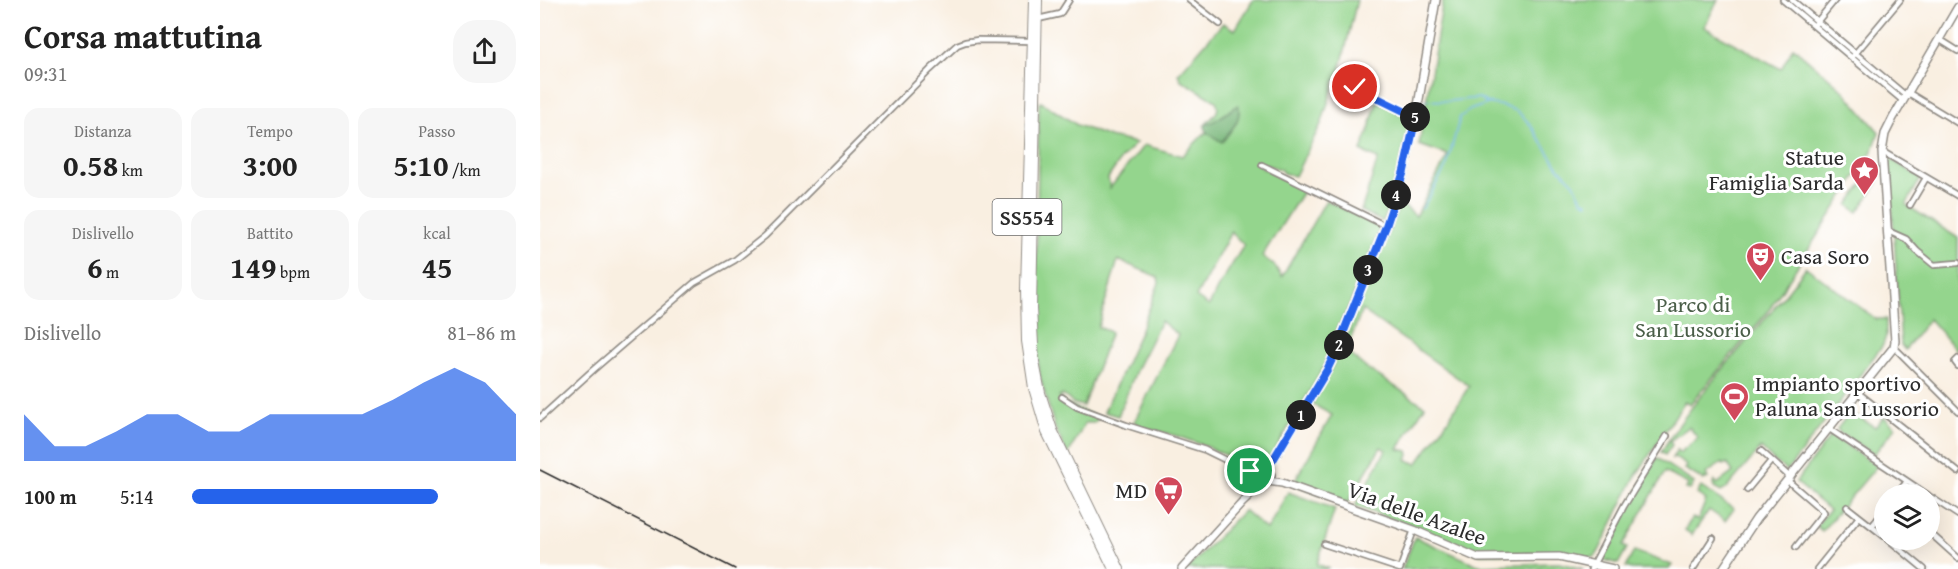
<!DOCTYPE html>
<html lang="it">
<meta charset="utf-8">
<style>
:root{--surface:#fff;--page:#f6f6f6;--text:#222;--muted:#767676;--accent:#2563eb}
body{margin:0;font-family:"Gentium Book Plus",serif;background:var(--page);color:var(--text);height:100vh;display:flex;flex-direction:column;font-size:22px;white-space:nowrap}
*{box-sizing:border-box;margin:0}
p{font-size:20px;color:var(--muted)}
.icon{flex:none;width:33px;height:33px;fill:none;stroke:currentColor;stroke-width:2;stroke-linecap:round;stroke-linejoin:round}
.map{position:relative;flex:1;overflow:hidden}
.details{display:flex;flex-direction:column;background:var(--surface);width:540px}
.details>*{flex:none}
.buttons{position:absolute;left:1334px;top:484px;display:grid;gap:12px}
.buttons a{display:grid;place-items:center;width:66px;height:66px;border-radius:50%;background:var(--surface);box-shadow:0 6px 24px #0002;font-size:30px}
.pin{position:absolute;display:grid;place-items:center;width:51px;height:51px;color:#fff;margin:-26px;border:3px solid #fff;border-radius:50%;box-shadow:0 2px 6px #0007}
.km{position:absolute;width:30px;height:30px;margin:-15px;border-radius:50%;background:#222;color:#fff;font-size:16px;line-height:30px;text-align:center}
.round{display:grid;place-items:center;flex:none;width:63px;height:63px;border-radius:24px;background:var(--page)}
.head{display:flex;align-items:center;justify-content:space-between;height:102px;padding:0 24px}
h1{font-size:33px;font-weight:700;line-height:45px}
.metrics{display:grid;grid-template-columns:repeat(3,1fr);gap:9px;height:102px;padding:6px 24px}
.metrics div{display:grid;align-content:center;border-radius:15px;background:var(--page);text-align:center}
.metrics b{font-size:30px;font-weight:700}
.metrics small{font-size:16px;font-weight:400}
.metrics p{font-size:16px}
.chart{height:168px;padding:12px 24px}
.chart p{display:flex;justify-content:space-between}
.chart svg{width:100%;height:108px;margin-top:6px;fill:var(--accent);opacity:.7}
ul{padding:0 24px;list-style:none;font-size:20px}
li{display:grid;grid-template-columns:96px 72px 1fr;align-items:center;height:45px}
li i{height:15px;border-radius:8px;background:var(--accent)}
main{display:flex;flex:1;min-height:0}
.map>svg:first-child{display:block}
.green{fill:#94d58d;stroke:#60805c;stroke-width:1.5;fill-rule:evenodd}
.forest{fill:#77b678;stroke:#517052;stroke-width:1.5}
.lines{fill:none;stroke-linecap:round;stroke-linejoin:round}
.stream{stroke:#7fbaf1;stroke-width:1.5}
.street-casing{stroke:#928d86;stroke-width:8}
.secondary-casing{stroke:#928d86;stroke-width:10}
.primary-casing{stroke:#928d86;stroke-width:10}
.street{stroke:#fff;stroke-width:4.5}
.secondary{stroke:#fff;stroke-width:7}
.primary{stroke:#fff;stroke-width:8}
.tram{stroke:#2b2b2b;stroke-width:1.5}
.route-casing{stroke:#fff;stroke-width:12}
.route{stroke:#2563eb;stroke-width:8}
.labels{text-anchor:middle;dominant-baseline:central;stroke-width:6;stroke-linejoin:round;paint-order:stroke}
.shield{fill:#fff;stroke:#6b6b6b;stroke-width:1.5}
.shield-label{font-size:21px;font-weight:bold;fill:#2b2b2b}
.poi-label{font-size:22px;fill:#2b2b2b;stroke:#fff;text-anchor:end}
.park-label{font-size:22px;fill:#4a5e48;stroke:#fff}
.street-label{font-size:22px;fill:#2b2b2b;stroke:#fff}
</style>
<main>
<section class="details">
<div class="head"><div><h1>Corsa mattutina</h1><p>09:31</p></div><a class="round"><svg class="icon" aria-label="share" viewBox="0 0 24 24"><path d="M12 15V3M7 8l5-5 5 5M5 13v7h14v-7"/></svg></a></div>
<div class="metrics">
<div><p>Distanza</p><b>0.58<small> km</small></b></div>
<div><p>Tempo</p><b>3:00</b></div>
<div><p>Passo</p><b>5:10<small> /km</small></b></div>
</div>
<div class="metrics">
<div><p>Dislivello</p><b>6<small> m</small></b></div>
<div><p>Battito</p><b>149<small> bpm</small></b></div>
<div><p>kcal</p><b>45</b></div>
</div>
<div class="chart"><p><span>Dislivello</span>81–86 m</p>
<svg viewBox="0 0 160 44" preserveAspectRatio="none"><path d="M0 44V25L10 38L20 38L30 32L40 25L50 25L60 32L70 32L80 25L90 25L100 25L110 25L120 19L130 12L140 6L150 12L160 25V44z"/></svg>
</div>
<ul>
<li><b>100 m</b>5:14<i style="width:76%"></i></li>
</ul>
</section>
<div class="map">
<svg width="1418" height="569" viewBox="0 0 1418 569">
<rect width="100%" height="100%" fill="#fff"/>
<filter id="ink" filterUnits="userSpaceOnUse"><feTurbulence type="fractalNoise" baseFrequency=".0167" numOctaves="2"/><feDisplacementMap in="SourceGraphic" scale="12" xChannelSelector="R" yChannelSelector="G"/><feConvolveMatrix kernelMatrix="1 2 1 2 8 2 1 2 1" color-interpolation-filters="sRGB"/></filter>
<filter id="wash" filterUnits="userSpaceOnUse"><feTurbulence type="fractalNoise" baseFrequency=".008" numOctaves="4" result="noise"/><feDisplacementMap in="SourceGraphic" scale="24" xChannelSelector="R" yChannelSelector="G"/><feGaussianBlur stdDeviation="1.35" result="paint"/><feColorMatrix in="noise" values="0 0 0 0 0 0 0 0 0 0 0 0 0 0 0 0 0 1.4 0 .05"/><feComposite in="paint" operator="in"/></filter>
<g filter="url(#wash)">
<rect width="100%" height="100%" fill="#f9efe1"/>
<path class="green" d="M713,0H817L799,75L795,81L782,122L755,176L743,173L740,169L723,164L721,167L764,190L722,256L734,265L742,277L786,200L841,227L787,362L730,459L726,463L715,469L668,447L637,436L601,427L594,422L638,335L621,321L597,368L578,416L564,412L600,332L619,283L618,277L578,260L558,327L571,332L543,406L533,403L523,395L519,396L523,402L559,418L554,423H545L528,455L515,428L500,377L495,336L499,104L501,102L537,125L569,137L596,143L581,159L568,178L570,188L604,145L642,156L666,132L683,141L697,122V106L672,123L665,125C671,117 682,113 676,101L641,80L638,74L683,23L695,30ZM691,232L704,245L677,289L669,306L656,297Z
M903,0H1178L1164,27L1241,69L1253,47L1303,90L1339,132L1333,150L1227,313L1150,404L1145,401L1095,477L1059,551L1056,556L1047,559L1022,553L938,554L869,525L815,506L846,450L841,447L807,504L753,484L792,415L772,404L802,347L860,203L876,216L908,155L879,145ZM822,310L929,386L908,420L877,464L867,460L869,455L868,451L858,449L885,406L826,368L806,351Z
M837,101L870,119L860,167L843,222L821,211L838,159L821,151L828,133Z
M1349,158L1381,178L1366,205L1418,238V352L1389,319L1365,350L1361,345Z
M1336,165L1338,182L1318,212L1308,205Z
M1266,267L1336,319H1346V336L1343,345L1247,471L1233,460L1221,448L1186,489L1181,492L1174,488L1173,484L1174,481L1177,484L1193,472L1187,463L1183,465L1182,463L1166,474L1168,478L1163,480L1145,469L1147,466L1134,457L1131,460L1137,450L1139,453L1158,438L1149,427L1130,441L1132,445L1125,455L1121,452C1162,385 1220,331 1266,267Z
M1310,412L1335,427L1344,417L1356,427L1334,454L1301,434L1297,429Z
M1291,435L1337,466L1282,531L1276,526L1289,510L1256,482Z
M1117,458L1154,483L1150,490L1146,489L1148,484L1125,472L1083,546L1087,548L1078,564L1062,559L1091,502Z
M1161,487L1194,509L1185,521L1169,510L1152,535L1145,530L1152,518L1158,520L1166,500L1157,494Z
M748,492L795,509L777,564L790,569H647L704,510L727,530Z
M875,537L938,565L1019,563L1044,569H862Z
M1094,551L1132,565L1129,569H1092L1086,567Z"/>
<path class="forest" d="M698,105C703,120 690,130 682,142L666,132L665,125C674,123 689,111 698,105Z"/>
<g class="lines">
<path class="stream" d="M880,100L909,101L939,98L947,103L963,106L977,111L989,123L1019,168L1034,183L1042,200L1048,203
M882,209L907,165L920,117L930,110L947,104"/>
</g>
</g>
<g filter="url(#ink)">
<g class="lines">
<defs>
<path id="street" d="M649,0L680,24
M1243,0L1362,100
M1252,0L1365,95
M498,19L520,14L529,0
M1276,23L1295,0
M1399,39L1418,51
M1314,55L1360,0
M815,87L876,117
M1367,92L1418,123
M1343,152L1418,196
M722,165L846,226
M1370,205L1386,178
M1348,231L1366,239L1377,251L1394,265L1418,263
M1354,347L1418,411
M1418,359L1415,362L1418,366
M1317,392L1418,472
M522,397L537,407L586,425L665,450L720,477
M0,418L53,370L154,283L195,260L225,236L390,70L417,45L425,42L438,40L492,41
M1288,428L1388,495
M1221,451L1251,478
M709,471L721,472
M1248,481L1284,512L1256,547
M1207,490L1231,461
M1357,495L1367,481
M1389,496L1418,515
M1307,507L1344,536
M1332,526L1344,511
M1389,532L1418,558
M1349,540L1384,569
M784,544L860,569L874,530
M1051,569L1084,506L1127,436
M1153,569L1173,538
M1277,569L1319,517"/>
<path id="secondary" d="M724,470L733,460L787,370L846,226L864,171L876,117L896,0
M719 476a6 6 0 1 1 12 0a6 6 0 1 1-12 0Z
M728,481L742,483L874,530L938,558L1019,557L1073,569
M642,569L702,503L724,482
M1183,569L1216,519L1354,347L1355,341L1342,152L1345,134L1353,118L1418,7"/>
<path id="primary" d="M493,0L485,289L486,341L493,388L506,432L573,569
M498,0L492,309L495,362L501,393L513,430L580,569"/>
</defs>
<use href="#street" class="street-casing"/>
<use href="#secondary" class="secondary-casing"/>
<use href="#primary" class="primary-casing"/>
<use href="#street" class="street"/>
<use href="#secondary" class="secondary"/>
<use href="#primary" class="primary"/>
<path class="tram" d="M0,470L195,569"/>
</g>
</g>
<g class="lines" filter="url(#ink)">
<defs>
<path id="route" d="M710,471L721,472L733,460L787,370L796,351L846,226L864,171L876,117L815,87"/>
</defs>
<use href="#route" class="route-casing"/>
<use href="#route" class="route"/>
</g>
<defs>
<symbol id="sight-pin" viewBox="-11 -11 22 30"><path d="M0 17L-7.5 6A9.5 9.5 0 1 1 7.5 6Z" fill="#d1495b" stroke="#fff"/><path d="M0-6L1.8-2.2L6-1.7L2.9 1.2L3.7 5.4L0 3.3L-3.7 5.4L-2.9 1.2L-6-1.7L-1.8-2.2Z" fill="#fff"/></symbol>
<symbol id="theatre-pin" viewBox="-11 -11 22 30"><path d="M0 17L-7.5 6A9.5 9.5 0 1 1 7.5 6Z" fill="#d1495b" stroke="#fff"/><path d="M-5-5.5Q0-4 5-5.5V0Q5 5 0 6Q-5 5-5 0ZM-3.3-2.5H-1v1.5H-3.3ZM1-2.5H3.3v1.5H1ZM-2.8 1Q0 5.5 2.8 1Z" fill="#fff"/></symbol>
<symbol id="stadium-pin" viewBox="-11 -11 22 30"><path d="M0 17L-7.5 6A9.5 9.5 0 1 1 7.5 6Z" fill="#d1495b" stroke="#fff"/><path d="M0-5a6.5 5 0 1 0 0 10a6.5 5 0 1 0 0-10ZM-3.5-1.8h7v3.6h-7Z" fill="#fff"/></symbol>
<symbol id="supermarket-pin" viewBox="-11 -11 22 30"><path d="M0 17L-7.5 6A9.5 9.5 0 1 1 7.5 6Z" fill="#d1495b" stroke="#fff"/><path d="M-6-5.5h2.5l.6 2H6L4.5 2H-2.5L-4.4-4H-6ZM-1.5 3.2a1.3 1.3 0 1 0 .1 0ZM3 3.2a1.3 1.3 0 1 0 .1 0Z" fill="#fff"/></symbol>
</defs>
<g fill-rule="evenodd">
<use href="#sight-pin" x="1308" y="154" width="33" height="45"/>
<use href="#theatre-pin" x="1204" y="240" width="33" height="45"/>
<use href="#stadium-pin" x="1178" y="380" width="33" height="45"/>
<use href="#supermarket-pin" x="612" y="474" width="33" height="45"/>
</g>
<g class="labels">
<rect class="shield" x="452.5" y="199" width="69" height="36" rx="4.5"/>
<g class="shield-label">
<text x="487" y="217">SS554</text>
</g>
<g class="poi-label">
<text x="1304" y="157">Statue<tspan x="1304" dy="25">Famiglia Sarda</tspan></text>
<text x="1241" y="256" text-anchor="start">Casa Soro</text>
<text x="1215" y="383" text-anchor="start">Impianto sportivo<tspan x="1215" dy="25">Paluna San Lussorio</tspan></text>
<text x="607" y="490">MD</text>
</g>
<g class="park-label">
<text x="1153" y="304">Parco di<tspan x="1153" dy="25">San Lussorio</tspan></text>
</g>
<g class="street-label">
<text transform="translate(877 513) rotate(20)">Via delle Azalee</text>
</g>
</g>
</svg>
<div class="buttons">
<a><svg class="icon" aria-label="layers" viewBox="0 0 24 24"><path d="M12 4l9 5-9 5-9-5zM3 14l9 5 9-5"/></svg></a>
</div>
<div class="pin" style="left:710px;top:471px;background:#1e9e55"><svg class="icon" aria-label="arrive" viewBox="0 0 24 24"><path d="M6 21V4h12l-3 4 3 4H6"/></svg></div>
<div class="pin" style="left:815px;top:87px;background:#d93025"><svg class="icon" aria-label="check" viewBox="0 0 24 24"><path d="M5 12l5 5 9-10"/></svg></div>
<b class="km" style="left:761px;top:415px">1</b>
<b class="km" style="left:799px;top:345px">2</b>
<b class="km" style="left:828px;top:270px">3</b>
<b class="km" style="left:856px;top:195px">4</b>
<b class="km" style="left:875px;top:117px">5</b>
</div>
</main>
